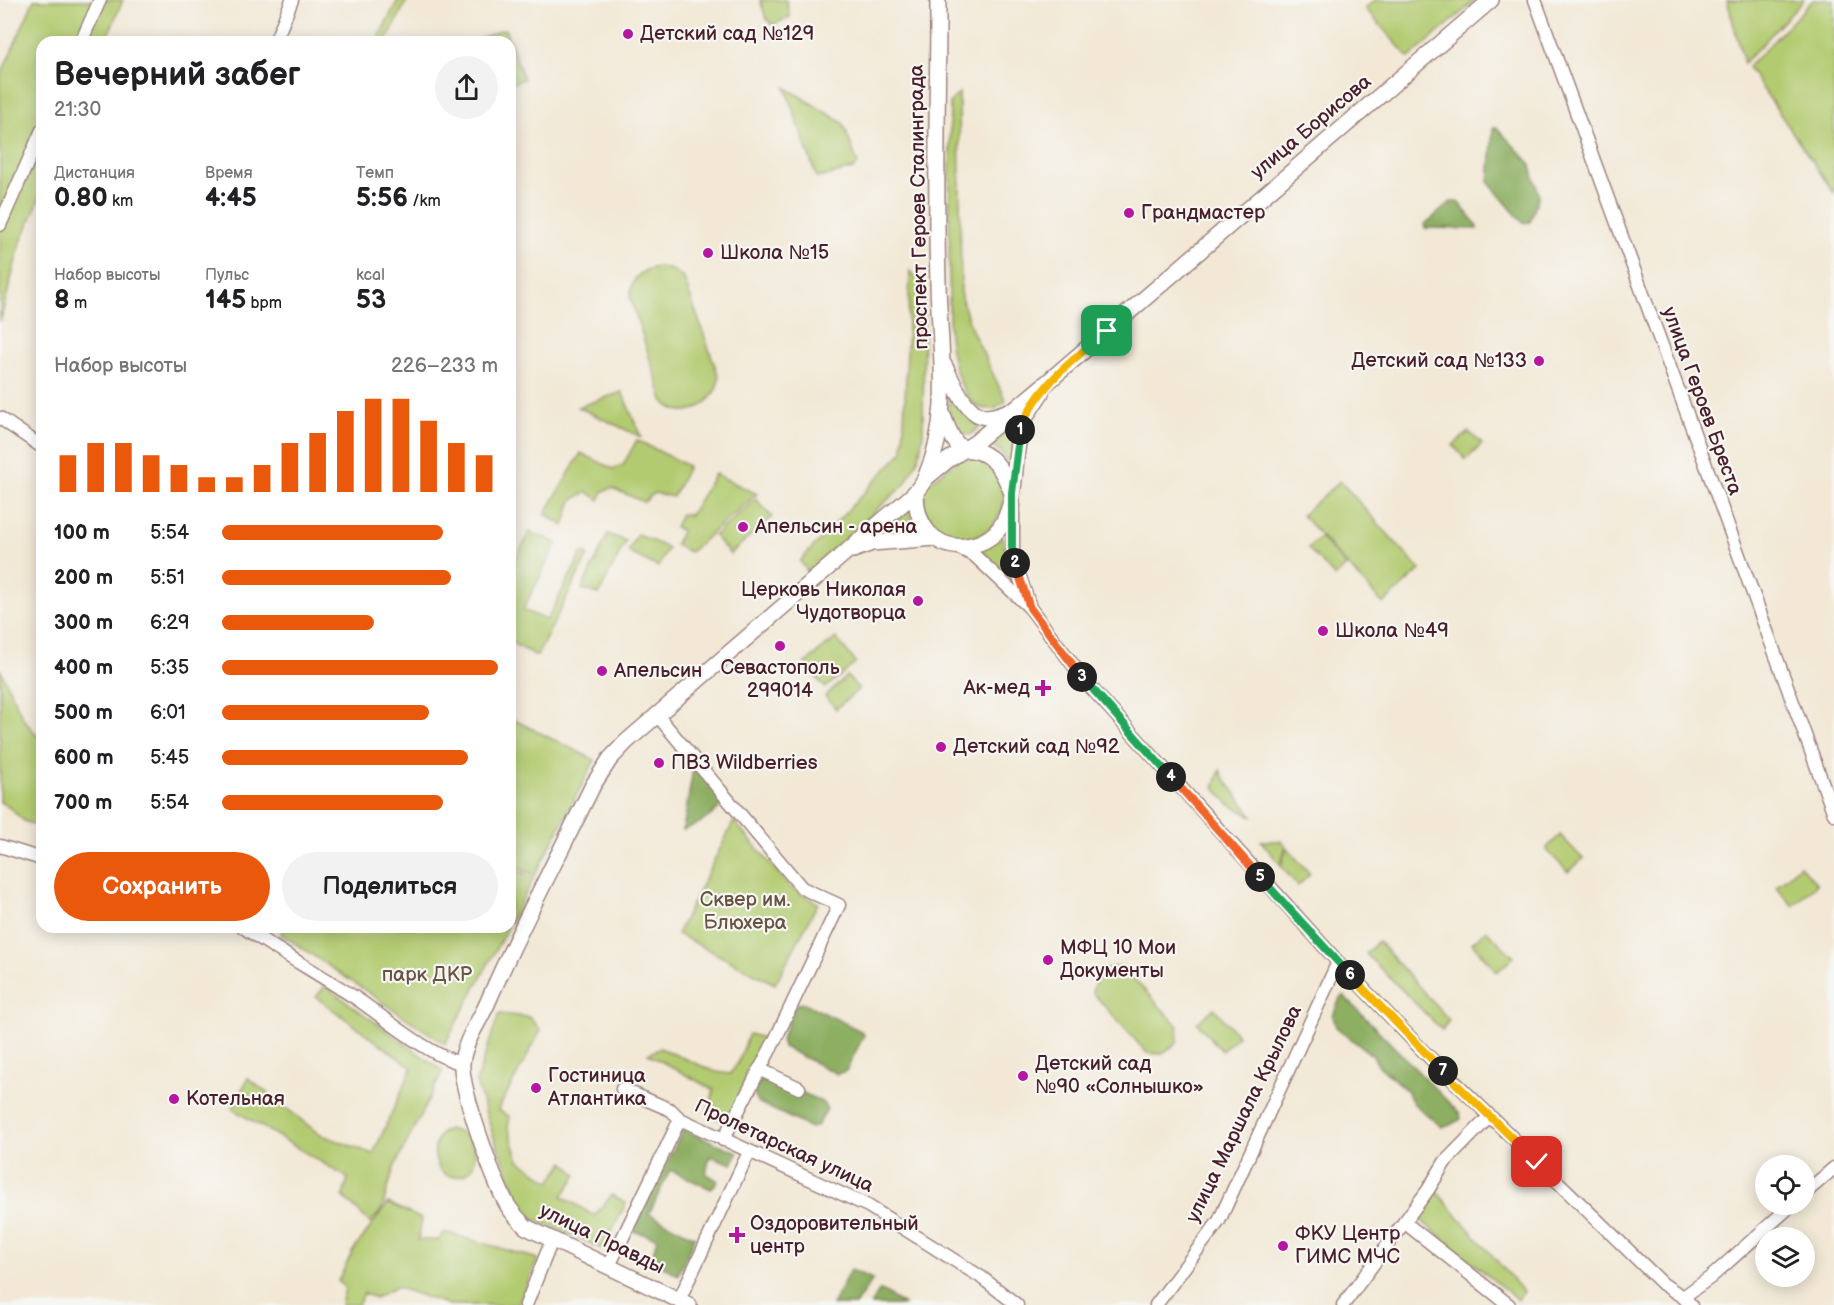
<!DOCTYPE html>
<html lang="ru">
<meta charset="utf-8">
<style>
:root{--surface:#fff;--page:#f2f2f2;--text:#202124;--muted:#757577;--accent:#ea580c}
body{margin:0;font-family:"Balsamiq Sans",sans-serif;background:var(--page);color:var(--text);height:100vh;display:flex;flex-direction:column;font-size:22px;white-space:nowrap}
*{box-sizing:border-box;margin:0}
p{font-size:20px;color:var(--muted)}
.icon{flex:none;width:33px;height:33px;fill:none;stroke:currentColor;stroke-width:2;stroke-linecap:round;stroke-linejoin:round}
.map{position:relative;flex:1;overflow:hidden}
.panel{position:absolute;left:36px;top:36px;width:480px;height:897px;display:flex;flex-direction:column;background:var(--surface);border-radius:18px;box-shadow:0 3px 15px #0003}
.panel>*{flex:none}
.buttons{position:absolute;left:1755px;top:1155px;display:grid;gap:12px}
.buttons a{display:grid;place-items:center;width:60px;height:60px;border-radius:50%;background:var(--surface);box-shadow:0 3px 15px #0003;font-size:30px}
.pin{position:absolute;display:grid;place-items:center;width:51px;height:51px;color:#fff;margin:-26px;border-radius:12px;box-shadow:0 3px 9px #0006}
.km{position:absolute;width:30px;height:30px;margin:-15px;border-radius:50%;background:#222;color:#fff;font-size:16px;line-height:30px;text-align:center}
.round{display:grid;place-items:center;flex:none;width:63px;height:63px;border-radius:32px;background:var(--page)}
.head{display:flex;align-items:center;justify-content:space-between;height:102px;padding:0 18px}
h1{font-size:33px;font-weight:700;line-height:45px}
.metrics{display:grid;grid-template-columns:repeat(3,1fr);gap:9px;height:102px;padding:6px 18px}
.metrics div{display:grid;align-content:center}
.metrics b{font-size:26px;font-weight:700}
.metrics small{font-size:16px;font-weight:400}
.metrics p{font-size:16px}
.chart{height:168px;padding:12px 18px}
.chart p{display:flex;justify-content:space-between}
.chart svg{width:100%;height:108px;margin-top:6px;stroke:var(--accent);stroke-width:6}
.cta{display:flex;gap:12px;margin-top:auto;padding:12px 18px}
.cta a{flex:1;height:69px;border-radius:36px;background:var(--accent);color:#fff;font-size:24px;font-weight:700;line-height:69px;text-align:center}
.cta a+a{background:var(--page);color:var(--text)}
ul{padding:0 18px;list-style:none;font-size:20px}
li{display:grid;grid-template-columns:96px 72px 1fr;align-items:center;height:45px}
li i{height:15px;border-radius:8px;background:var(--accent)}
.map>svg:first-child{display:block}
.green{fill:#b2cb70;stroke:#7e754e;stroke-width:1.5}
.forest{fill:#8daf62;stroke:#6c6746;stroke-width:1.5}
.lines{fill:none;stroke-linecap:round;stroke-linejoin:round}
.minor-casing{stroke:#9e8480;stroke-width:15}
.major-casing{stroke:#9e8480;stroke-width:18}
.minor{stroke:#fff;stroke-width:12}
.major{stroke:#fff;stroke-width:15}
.split-1-casing{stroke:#fff;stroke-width:12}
.split-2-casing{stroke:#fff;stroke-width:12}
.split-3-casing{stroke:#fff;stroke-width:12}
.split-4-casing{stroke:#fff;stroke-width:12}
.split-5-casing{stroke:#fff;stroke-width:12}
.split-6-casing{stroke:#fff;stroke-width:12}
.split-7-casing{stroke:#fff;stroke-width:12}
.split-8-casing{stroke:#fff;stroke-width:12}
.split-1{stroke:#f5b400;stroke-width:8}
.split-2{stroke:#22a559;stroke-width:8}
.split-3{stroke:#f0652b;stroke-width:8}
.split-4{stroke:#22a559;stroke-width:8}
.split-5{stroke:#f0652b;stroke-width:8}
.split-6{stroke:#22a559;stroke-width:8}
.split-7{stroke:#f5b400;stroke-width:8}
.split-8{stroke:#f5b400;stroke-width:8}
.poi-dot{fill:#b5179e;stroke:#f6f6f2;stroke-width:2}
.labels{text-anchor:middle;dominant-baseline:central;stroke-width:4.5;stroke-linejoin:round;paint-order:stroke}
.poi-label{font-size:20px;fill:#4a1f2b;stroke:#f6f6f2;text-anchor:start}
.street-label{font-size:20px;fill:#4a1f2b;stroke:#f6f6f2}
.park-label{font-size:20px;fill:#695340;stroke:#f6f6f2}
</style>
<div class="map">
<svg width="1834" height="1305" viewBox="0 0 1834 1305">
<rect width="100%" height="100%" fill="#f6f6f2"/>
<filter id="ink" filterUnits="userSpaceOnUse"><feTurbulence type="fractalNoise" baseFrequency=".0167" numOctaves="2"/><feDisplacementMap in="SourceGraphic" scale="12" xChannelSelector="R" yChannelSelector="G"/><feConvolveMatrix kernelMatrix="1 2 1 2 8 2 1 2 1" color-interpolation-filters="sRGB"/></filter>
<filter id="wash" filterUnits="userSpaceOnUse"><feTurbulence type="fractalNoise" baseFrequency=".008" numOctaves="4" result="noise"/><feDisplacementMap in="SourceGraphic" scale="24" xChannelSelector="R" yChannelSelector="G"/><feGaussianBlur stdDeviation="1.35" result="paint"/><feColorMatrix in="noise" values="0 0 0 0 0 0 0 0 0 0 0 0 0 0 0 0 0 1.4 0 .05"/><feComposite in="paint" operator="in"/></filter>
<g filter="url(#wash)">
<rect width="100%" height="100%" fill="#f2e8d5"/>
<path class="green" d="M34,0H123L105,42H42V193L20,244L0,322V77Z
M398,0H407L386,42H376Z
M760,0H786L790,17L772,25L766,18Z
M1375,0H1476L1409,58L1365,8Z
M1727,0H1804L1744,63Z
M1813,0H1834V193L1748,67Z
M505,29L524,79L510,84V42H476L475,40Z
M785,87L843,123L858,164L853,169L817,178Z
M959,93L961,297L971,328L1006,401L995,409C991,409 985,409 981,408C960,399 951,356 949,336L950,102Z
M658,267C670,268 676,271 684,279L719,377C717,404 682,425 663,400L630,297C631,279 641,269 658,267Z
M910,271L924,284L923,435L919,457L905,484L808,572L800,561L903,451Z
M948,386L959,407L981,426L970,435L957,432L949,414Z
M622,392L641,437L578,407Z
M1015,416L1010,465L1000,451L985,442Z
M1469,432L1482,444L1466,460L1453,445Z
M637,440L688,466L673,497L654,493L644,502L612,488L603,491L599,500L587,492L572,500L564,526L545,514L581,453L613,469L623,465Z
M972,458C987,459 992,465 998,479C1000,483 1003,487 1004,492C1005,497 1004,505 1002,510C989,547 936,550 925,510C923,503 924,494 924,487L959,459Z
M715,474L757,494L690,552L675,545L682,531L675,527L681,514L690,515Z
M1340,481L1420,570L1383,604L1302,515Z
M756,499L772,517L730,554L714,536Z
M909,506L913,519L920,530L875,535Z
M530,532L557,543L523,610L547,620L582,553L588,555L537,656L510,642V569Z
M608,534L626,541L599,594L582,589Z
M637,534L668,548L658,567L628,552Z
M1003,536L1007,569L1015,588L980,549L992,544Z
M1320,537L1346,566L1335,577L1308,548Z
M836,638L856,663L825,688L805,663Z
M0,669L24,720L42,741V828L24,821L10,808L0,802Z
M847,676L859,689L836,709L825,696Z
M510,718L595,760L535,875L510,864Z
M1220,770L1223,777L1253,817L1230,805L1214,787Z
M734,821L791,888L818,903L775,984L677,934Z
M1560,835L1583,859L1568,872L1546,849Z
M1261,841H1281L1286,846L1280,864Z
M1287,848L1310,874L1298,886L1281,866Z
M1800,865L1817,884L1793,906L1776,887Z
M510,867L534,878L510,924Z
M284,927H508L445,1044L281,934Z
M1486,930L1514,957L1497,972L1472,943Z
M1378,941L1449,1020L1442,1030L1366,954Z
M1122,966L1178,1026L1177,1043L1161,1054L1147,1053L1092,992C1098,972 1101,967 1122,966Z
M325,986L443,1071L394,1168L381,1211L370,1223L343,1196L348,1178L232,1109L248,1078L319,1134L373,1154L412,1068L316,997Z
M1214,1008L1238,1036L1222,1051L1197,1023Z
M499,1014L529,1017L541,1030L498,1110L510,1117L508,1127L519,1160L550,1182L564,1162L577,1175L562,1196L594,1216L612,1195L626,1203L603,1249L533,1219L520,1203L494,1138L476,1082Z
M749,1034L769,1040L727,1124L708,1113L714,1090L648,1054L660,1048L716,1072L730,1074L738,1063Z
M448,1129C466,1132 480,1146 473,1165C471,1171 466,1175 459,1176C432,1182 426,1138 448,1129Z
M1437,1192L1523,1291L1518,1300L1418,1218Z
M388,1203L422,1219L418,1240H438L445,1232L538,1259L518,1305H449L396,1287L375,1298L364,1293L358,1305H341L345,1288L338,1281L353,1251Z"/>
<path class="forest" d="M1496,127L1530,163L1539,195L1530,222L1523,223L1489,183L1493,128Z
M1451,202H1458L1477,225V229L1425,228V224Z
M696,768L724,799C719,814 698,825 683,830L693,769Z
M1344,996L1460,1114L1461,1119L1448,1126L1442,1127L1413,1103L1406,1090L1378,1065L1373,1056L1336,1027L1333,1016L1340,998Z
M804,1003L861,1031L864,1035L846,1071L837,1074L783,1047L781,1039L796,1004Z
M768,1076L822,1102L827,1109L817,1126L811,1128L757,1102L753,1090L760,1078Z
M683,1130L738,1152L732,1164L710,1156L706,1173L718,1181L711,1189L670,1170L649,1214L695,1237L678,1275L651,1260L657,1238L633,1231Z
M850,1270L873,1279L855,1305H832Z
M880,1290L904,1305H870Z"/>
</g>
<g filter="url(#ink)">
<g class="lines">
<defs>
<path id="minor" d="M1535,0L1834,814
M81,42L100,0
M275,42L292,0
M0,225L42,130
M0,418L42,447
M1013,504V557L1029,604
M957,547L975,556L1030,608L1086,682L1338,962L1425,1053L1663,1284L1683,1297L1691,1305
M657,715L802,888L839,905L775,1040L723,1140
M0,846L42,859
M243,927C281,953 321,975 360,1001C386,1019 433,1058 462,1063
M759,1069L799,1088
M622,1089L671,1110L680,1119L868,1206L981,1277L1017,1305
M1804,1194L1834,1168
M1404,1222L1509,1305
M609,1266L680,1119
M1683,1297L1711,1277L1793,1204
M679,1300L749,1152
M526,1305L552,1240
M1156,1305L1219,1221L1338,962
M1343,1305L1428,1190L1445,1162L1490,1116"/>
<path id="major" d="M944,365C952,380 964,410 981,416C990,419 1001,414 1009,411
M942,413C946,423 950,436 957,444C965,451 971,449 980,452C998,459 1005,476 1012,493
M926,478L948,460L976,442L1050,380L1491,0
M916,491C916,507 918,520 929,533C939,543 952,548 966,546C1025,539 1009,469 1021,428C1025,415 1034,404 1041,393
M853,550L872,543L935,538
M689,1305L526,1227C519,1220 513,1214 508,1206C494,1182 460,1088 462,1063C464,1042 479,1022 487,1004C518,931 558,857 593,785L610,759L626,742L889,515C902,504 920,492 926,476C953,414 939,347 938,282C935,188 938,94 938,0"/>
</defs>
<use href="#minor" class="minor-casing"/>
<use href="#major" class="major-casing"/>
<use href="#minor" class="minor"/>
<use href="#major" class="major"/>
</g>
</g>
<g class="lines" filter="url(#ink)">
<defs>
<path id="split-1" d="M1020,430C1036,387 1073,360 1107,331"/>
<path id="split-2" d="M1015,563L1012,548V493L1020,430"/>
<path id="split-3" d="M1015,563L1030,608L1082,677"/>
<path id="split-4" d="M1082,677L1171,777"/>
<path id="split-5" d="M1171,777L1260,877"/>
<path id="split-6" d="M1260,877L1350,975"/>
<path id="split-7" d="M1350,975L1443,1071"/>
<path id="split-8" d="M1443,1071L1537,1162"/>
</defs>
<use href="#split-1" class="split-1-casing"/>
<use href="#split-2" class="split-2-casing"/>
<use href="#split-3" class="split-3-casing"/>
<use href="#split-4" class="split-4-casing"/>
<use href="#split-5" class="split-5-casing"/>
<use href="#split-6" class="split-6-casing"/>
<use href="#split-7" class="split-7-casing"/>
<use href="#split-8" class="split-8-casing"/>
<use href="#split-1" class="split-1"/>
<use href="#split-2" class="split-2"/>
<use href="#split-3" class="split-3"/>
<use href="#split-4" class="split-4"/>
<use href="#split-5" class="split-5"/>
<use href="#split-6" class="split-6"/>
<use href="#split-7" class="split-7"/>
<use href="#split-8" class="split-8"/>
</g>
<g class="poi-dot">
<circle cx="628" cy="34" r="6"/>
<circle cx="1129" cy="213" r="6"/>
<circle cx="708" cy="253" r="6"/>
<circle cx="1539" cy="361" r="6"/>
<circle cx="743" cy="527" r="6"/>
<circle cx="918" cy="601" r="6"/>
<circle cx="1323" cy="631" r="6"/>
<circle cx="780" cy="646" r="6"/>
<circle cx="602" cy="671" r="6"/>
<path d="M1040 679h6v6h6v6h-6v6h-6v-6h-6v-6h6z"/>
<circle cx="941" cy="747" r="6"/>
<circle cx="659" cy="763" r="6"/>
<circle cx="1048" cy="960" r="6"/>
<circle cx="1023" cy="1076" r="6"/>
<circle cx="536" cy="1088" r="6"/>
<circle cx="174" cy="1099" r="6"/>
<path d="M734 1226h6v6h6v6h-6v6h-6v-6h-6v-6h6z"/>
<circle cx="1283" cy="1246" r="6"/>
</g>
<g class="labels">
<g class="poi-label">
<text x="640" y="34">Детский сад №129</text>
<text x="1141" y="213">Грандмастер</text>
<text x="720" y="253">Школа №15</text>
<text x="1527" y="361" text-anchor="end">Детский сад №133</text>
<text x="755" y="527">Апельсин - арена</text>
<text x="906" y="590" text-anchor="end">Церковь Николая<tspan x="906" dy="23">Чудотворца</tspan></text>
<text x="1335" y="631">Школа №49</text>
<text x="780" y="668" text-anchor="middle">Севастополь<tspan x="780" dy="23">299014</tspan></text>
<text x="614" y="671">Апельсин</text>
<text x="1030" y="688" text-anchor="end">Ак-мед</text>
<text x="953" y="747">Детский сад №92</text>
<text x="671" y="763">ПВЗ Wildberries</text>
<text x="1060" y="948">МФЦ 10 Мои<tspan x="1060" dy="23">Документы</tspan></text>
<text x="1035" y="1064">Детский сад<tspan x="1035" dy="23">№90 «Солнышко»</tspan></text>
<text x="548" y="1076">Гостиница<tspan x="548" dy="23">Атлантика</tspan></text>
<text x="186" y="1099">Котельная</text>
<text x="750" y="1224">Оздоровительный<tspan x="750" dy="23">центр</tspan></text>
<text x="1295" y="1234">ФКУ Центр<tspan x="1295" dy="23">ГИМС МЧС</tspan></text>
</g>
<g class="street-label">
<text transform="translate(1311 127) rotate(-40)">улица Борисова</text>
<text transform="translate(919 207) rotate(-91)">проспект Героев Сталинграда</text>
<text transform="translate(1702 401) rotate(70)">улица Героев Бреста</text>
<text transform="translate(1244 1114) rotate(-64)">улица Маршала Крылова</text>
<text transform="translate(784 1146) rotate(25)">Пролетарская улица</text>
<text transform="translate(602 1239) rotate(26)">улица Правды</text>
</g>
<g class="park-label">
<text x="745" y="900">Сквер им.<tspan x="745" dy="23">Блюхера</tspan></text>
<text x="427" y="975">парк ДКР</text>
</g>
</g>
</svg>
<div class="buttons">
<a><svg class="icon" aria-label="locate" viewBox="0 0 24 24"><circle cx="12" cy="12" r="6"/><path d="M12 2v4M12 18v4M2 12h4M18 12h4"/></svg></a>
<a><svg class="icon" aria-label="layers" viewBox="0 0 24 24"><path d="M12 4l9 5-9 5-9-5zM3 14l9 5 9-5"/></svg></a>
</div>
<div class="pin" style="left:1107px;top:331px;background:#1e9e55"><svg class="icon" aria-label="arrive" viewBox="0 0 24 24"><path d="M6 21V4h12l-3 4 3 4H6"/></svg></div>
<div class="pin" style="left:1537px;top:1162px;background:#d93025"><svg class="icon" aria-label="check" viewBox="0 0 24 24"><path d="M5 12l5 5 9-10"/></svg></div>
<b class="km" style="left:1020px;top:430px">1</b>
<b class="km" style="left:1015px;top:563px">2</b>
<b class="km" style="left:1082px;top:677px">3</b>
<b class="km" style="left:1171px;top:777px">4</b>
<b class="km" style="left:1260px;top:877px">5</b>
<b class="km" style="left:1350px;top:975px">6</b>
<b class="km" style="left:1443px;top:1071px">7</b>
<section class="panel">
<div class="head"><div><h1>Вечерний забег</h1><p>21:30</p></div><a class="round"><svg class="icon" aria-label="share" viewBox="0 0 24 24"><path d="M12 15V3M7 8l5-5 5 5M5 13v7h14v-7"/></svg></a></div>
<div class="metrics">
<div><p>Дистанция</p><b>0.80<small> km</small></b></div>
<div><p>Время</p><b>4:45</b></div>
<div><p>Темп</p><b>5:56<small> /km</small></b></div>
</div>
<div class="metrics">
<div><p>Набор высоты</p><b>8<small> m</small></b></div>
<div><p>Пульс</p><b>145<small> bpm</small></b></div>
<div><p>kcal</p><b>53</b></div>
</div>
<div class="chart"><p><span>Набор высоты</span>226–233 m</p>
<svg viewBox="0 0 160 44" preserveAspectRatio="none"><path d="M5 44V29M15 44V24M25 44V24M35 44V29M45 44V33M55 44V38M65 44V38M75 44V33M85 44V24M95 44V20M105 44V11M115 44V6M125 44V6M135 44V15M145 44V24M155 44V29"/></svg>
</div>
<ul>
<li><b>100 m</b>5:54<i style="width:80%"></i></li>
<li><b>200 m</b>5:51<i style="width:83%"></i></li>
<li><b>300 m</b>6:29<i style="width:55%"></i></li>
<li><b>400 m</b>5:35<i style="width:100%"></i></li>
<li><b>500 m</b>6:01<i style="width:75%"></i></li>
<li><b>600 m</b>5:45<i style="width:89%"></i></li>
<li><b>700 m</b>5:54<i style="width:80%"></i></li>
</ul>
<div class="cta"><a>Сохранить</a><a>Поделиться</a></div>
</section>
</div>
